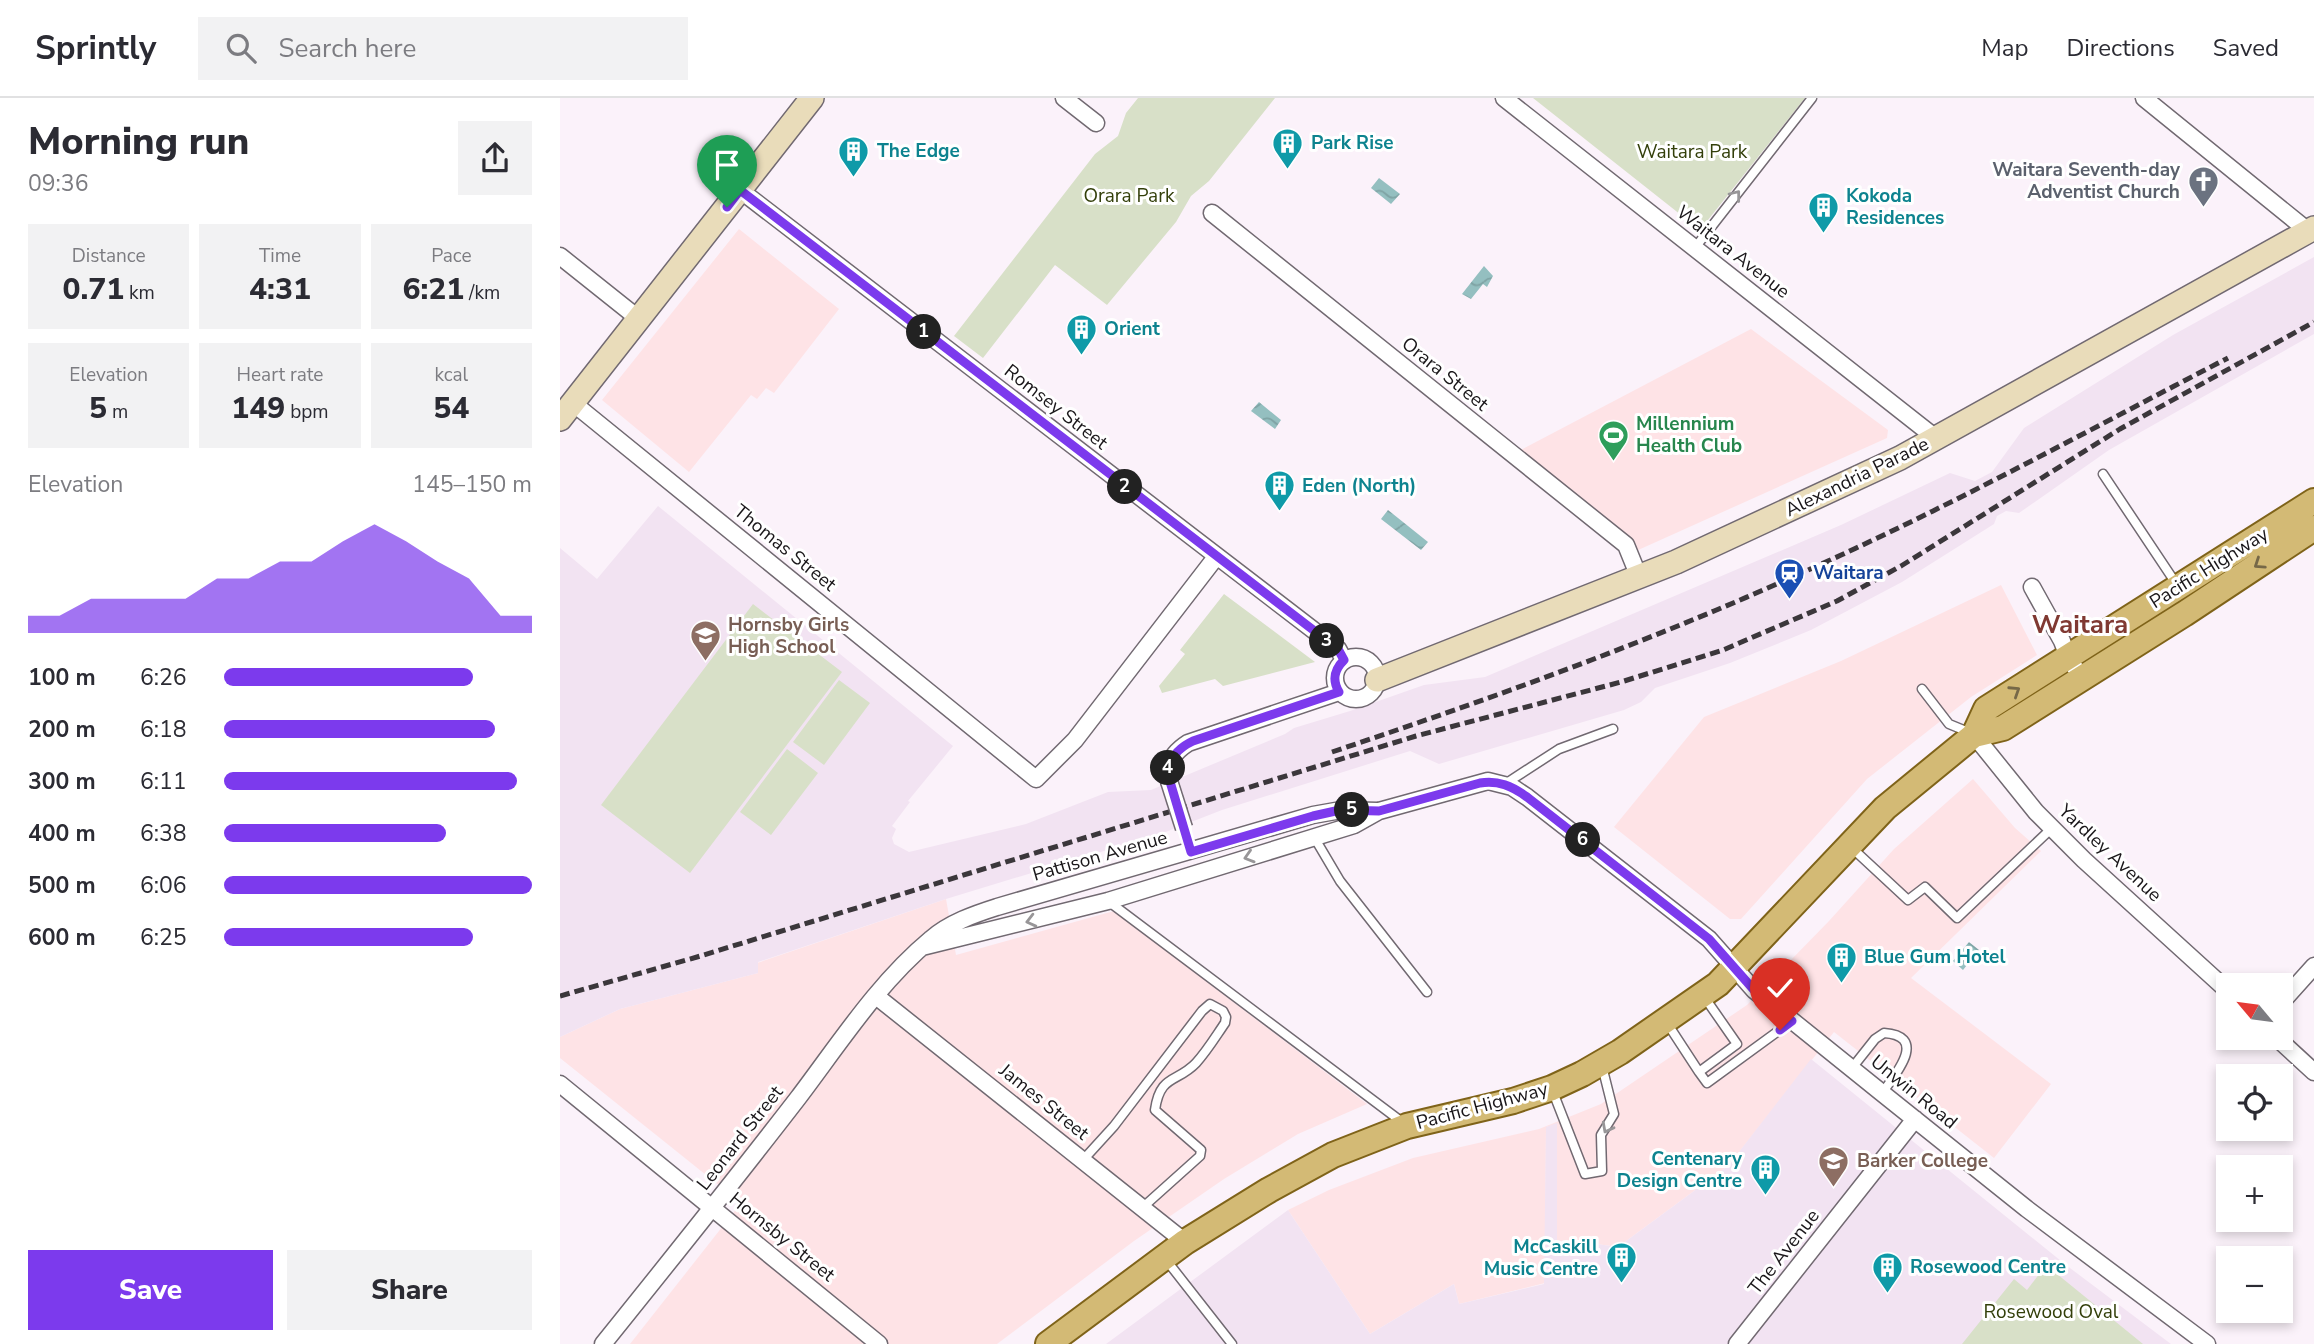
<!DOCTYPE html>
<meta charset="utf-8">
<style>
:root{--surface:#fff;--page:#f2f2f3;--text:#2b2b33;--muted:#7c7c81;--line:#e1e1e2;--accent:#7c3aed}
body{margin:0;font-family:"Nunito Sans",sans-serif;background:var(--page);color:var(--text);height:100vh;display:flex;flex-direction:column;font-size:26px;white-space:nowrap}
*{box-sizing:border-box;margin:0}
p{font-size:23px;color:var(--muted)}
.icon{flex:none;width:38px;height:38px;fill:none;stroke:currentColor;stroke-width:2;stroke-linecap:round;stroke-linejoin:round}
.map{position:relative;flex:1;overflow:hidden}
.details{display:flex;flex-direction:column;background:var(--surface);width:560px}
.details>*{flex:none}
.needle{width:46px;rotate:299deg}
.fabs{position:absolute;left:1656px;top:875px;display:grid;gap:14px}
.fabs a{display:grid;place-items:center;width:77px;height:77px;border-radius:0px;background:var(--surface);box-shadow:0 4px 10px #0003;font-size:35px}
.pin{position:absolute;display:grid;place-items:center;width:60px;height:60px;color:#fff;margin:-72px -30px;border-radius:50% 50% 50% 0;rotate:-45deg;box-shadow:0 0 7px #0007}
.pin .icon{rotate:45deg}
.km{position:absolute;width:35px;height:35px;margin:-18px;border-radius:50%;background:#222;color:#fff;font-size:19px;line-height:35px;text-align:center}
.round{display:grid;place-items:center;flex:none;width:74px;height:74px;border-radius:0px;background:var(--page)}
.headline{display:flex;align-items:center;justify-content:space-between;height:119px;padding:0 28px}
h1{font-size:38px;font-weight:800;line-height:52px}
.stats{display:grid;grid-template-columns:repeat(3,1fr);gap:10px;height:119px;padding:7px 28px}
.stats div{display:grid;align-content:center;border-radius:0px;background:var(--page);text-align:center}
.stats b{font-size:30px;font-weight:800}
.stats small{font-size:19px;font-weight:400}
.stats p{font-size:19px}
.chart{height:196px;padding:14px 28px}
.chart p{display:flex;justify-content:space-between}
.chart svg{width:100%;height:126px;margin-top:7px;fill:var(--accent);opacity:.7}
.cta{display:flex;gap:14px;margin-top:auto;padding:14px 28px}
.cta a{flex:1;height:80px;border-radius:0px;background:var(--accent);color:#fff;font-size:28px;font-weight:800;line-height:80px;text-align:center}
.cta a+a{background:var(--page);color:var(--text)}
ul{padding:0 28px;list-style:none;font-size:23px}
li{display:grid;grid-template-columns:112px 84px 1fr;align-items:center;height:52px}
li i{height:18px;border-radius:9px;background:var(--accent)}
header{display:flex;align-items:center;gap:42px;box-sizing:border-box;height:98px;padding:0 35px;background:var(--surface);border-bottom:2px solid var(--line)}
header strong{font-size:33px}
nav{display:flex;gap:38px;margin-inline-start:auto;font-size:24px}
.search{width:490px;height:63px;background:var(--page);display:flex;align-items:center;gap:18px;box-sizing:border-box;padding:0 24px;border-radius:0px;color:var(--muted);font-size:26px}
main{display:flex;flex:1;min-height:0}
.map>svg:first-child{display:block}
.commercial{fill:#fee3e6}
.built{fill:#f2e3f2}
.park{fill:#d8e0c8}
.water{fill:url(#water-waves)}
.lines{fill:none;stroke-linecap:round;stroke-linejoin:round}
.lane-casing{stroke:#716971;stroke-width:11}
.street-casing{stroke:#716971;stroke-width:19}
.secondary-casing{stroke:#716971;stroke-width:26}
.primary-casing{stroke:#7f6319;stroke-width:28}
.lane{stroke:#fff;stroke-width:8}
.street{stroke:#fff;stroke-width:16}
.secondary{stroke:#e9dcba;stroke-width:23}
.primary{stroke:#d3ba75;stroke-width:24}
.rail{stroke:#3b373b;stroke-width:5;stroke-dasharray:10 5;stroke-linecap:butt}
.street-bridge-casing{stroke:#716971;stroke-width:19;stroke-linecap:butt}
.street-bridge{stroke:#fff;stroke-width:16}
.oneway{stroke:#989698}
.oneway2{stroke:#766847}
.route-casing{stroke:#fff;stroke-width:14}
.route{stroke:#7c3aed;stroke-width:9}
.labels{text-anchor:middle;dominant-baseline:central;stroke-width:6;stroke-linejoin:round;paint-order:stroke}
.culture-label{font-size:19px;font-weight:bold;fill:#0d838f;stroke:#fff;text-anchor:start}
.park-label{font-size:19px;fill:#333f0a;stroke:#fff}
.worship-label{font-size:19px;font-weight:bold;fill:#5b616d;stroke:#fff;text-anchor:end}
.street-label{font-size:19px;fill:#191619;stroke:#fff}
.leisure-label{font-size:19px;font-weight:bold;fill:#27864d;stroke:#fff;text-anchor:start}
.transit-label{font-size:19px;font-weight:bold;fill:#164399;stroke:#fff;text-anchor:start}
.education-label{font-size:19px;font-weight:bold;fill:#785e54;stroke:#fff;text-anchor:start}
.district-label{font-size:26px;font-weight:bold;fill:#803932;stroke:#fff}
</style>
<header>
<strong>Sprintly</strong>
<div class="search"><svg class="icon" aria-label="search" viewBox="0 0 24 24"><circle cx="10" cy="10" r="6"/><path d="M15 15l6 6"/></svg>Search here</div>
<nav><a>Map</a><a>Directions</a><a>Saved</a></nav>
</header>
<main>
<section class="details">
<div class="headline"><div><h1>Morning run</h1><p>09:36</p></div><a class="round"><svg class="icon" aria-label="share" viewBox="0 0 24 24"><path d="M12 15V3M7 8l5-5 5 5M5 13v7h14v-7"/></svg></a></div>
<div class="stats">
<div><p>Distance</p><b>0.71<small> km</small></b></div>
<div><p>Time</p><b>4:31</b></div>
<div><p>Pace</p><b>6:21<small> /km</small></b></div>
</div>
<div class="stats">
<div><p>Elevation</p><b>5<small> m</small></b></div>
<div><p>Heart rate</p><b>149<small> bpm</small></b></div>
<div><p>kcal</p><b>54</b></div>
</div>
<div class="chart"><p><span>Elevation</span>145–150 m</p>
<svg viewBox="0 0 160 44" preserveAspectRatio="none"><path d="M0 44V38L10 38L20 32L30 32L40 32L50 32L60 25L70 25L80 19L90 19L100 12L110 6L120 12L130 19L140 25L150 38L160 38V44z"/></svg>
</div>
<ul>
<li><b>100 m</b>6:26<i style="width:81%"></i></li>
<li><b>200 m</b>6:18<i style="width:88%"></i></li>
<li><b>300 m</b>6:11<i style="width:95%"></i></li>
<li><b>400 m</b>6:38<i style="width:72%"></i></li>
<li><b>500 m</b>6:06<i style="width:100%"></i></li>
<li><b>600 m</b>6:25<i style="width:81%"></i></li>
</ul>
<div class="cta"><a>Save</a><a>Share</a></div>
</section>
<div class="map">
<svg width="1754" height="1246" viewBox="0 0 1754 1246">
<defs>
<pattern id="water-waves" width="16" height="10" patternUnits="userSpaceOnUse" patternTransform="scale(1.75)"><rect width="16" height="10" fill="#94bfc0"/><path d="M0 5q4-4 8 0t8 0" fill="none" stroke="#7fa3a4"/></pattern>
</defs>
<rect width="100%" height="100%" fill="#fbf2fa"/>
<path class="commercial" d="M179,131L279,211L214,295L206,290L197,301L191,297L129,374L42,302Z
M1191,231L1328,332L1327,340L1076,453L955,355Z
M1441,487L1477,557L1411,599L1307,681L1181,821H1170L1054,729L1144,619L1281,563Z
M1413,681L1455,730L1481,753L1351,880L1491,986L1434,1060L1274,934L1168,1068L1058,1149L1022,1144L996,1150L997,1026L986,1029L985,1185L899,1206L894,1186L810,1236L728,1112L769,1092L853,1060L979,1031L1041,1006L1187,907L1269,823L1334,751Z
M386,801L396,857L554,813L807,1006L738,1036L664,1081L574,1143L437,1246H70L181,1105L0,960V939L60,911L198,875L197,865Z"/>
<path class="built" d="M1754,159V236L1549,352L1459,415L1446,413L1437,418L1434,426L1342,484L1251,532L1170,565L1095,590L1081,604L1064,612L879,666L850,653L662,712L603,735L386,801L198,864V875L60,911L0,939V450L37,481L98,408L393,648L348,703L350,704L332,728L336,731L332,740L334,746L349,754L466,726L548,694L591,692L725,636L734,630L790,613L864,587L925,579L1281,427L1390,375L1415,383L1432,374L1464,330L1613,237Z
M1251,961L1506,1167L1611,1246H546L728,1112L810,1236L894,1186L899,1206L984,1186L986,1029L997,1025V1150L1022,1144L1058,1149L1168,1068Z"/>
<path class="park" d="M578,0H715L649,83L631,98L616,124L547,207L495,167L423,260L394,238L535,56L558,38L566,15Z
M973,0H1245L1140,132Z
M664,496L755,564L663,588L655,581L602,595L599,588L625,556L620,552Z
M193,506L282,574L130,775L41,707Z
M279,582L310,605L264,667L233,644Z
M227,651L258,675L211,737L180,714Z
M1486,1167L1583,1246H1402L1454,1181L1467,1192Z"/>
<path class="water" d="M819,80L840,96L831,106L811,90Z
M924,168L933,178L927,189L923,186L911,201L902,196Z
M699,304L721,322L715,331L691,313Z
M828,412L868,444L861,452L821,421Z
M1409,844L1419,852L1403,872L1393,863Z"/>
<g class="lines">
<defs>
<path id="lane" d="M1134,151L1252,0
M1543,376L1617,487
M1362,591L1389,626L1411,635
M945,686L999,651L1053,631
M754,739L780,783L867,894
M1292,750L1348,802L1365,789L1397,820L1492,730
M548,803L842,1024
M1107,925L1139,974L1177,946L1145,900
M1292,970L1315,941L1324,935C1369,938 1335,977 1322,995
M1139,974L1147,985L1232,923
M993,994L1025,1076L1042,1073L1041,1037L1054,1016L1042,968
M523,1062L554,1028L642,913L650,906L663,913L666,919L665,925C656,938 647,953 636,965C617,985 600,976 595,1012L641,1052L640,1058L582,1110
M607,1163L672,1246"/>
<path id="street" d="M504,0L536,25
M944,0L1377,341
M1584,0L1748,133
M180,92L778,551L784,562
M652,115L1066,447L1079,479
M0,158L79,221
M13,305L476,681L515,642L656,459
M1472,489L1502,543L1508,559L1521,579
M775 580a21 21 0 1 1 42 0a21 21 0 1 1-42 0Z
M1414,637L1476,714L1524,762L1668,893
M609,683C605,665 614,654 628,645L779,594
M362,849L548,803L794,727L819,713L928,683L952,689L967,699L1149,841L1194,892L1322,995L1467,1111L1647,1246
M316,898L625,1144
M1720,906L1754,868
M1717,940L1754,974
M0,986L319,1246
M43,1246C109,1164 174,1083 238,1000C279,946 318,885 371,841C389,825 415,816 437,809L753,717L781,712L817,713
M1177,1246L1355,1021"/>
<path id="secondary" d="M0,321L252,0
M817,582L1116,464L1340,360L1754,130"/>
<path id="primary" d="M1414,637L1443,630L1624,516L1754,430
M488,1246L625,1144L709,1092L773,1057L847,1028L953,1003L992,990L1022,976L1060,954L1158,886L1325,710L1414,637L1426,611L1754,403"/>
</defs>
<use href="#lane" class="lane-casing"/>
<use href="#street" class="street-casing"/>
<use href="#secondary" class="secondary-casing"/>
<use href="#primary" class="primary-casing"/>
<use href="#lane" class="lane"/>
<use href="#street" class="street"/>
<use href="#secondary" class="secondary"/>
<use href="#primary" class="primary"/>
<path class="rail" d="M772,654C930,601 1086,545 1237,477C1384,412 1525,334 1668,260
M0,898L137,859L856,638L1061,584L1163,552L1277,503L1341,468L1560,331L1754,224"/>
<defs>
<path id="street-bridge" d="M609,683L624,730"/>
</defs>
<use href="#street-bridge" class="street-bridge-casing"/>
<use href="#street-bridge" class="street-bridge"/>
</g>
<defs><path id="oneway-chevron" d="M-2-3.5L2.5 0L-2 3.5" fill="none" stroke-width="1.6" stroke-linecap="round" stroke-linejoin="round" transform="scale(1.75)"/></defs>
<g class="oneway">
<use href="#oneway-chevron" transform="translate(1176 97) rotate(-52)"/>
<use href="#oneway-chevron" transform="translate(689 759) rotate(163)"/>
<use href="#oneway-chevron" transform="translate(471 823) rotate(166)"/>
<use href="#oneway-chevron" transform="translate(1047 1030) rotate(118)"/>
</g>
<g class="oneway2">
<use href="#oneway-chevron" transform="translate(1699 466) rotate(146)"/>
<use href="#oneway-chevron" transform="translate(1455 593) rotate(-33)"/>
</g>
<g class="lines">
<defs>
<path id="route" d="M167,109L180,92L778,551L784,562C774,572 772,582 779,594L633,643C618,650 609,660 608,677L631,754L753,718L780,712L819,713L920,685C938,682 952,688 967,699L1149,841L1194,892L1232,923L1220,932"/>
</defs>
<use href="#route" class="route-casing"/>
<use href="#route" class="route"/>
</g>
<defs>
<symbol id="building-pin" viewBox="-11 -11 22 30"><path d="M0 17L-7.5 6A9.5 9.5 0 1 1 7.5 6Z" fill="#0f9aa8" stroke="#fff"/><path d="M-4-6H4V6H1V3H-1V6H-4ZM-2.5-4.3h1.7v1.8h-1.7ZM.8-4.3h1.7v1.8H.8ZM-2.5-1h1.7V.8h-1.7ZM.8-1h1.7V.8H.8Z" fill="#fff"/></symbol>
<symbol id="church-pin" viewBox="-11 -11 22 30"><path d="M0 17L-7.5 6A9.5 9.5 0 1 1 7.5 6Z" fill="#6b7280" stroke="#fff"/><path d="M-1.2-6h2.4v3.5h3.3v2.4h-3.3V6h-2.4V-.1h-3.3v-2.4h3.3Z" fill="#fff"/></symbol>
<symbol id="stadium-pin" viewBox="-11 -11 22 30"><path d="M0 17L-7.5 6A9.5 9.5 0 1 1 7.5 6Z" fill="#2e9e5b" stroke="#fff"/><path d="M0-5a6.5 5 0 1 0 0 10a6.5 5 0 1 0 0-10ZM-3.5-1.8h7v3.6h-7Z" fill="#fff"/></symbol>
<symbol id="station-pin" viewBox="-11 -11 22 30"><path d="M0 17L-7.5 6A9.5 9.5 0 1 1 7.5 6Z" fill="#1a4fb4" stroke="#fff"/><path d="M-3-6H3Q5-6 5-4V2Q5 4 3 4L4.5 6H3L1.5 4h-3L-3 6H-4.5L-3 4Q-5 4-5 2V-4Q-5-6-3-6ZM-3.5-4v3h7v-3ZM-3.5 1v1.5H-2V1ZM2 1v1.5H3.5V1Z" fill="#fff"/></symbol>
<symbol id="school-pin" viewBox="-11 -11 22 30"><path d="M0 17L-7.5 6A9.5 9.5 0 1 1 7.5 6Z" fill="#8d6e63" stroke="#fff"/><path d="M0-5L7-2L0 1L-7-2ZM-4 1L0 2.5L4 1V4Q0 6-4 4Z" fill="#fff"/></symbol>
</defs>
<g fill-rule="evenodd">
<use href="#building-pin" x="710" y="28" width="35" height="47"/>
<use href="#building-pin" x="276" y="36" width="35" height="47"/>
<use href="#church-pin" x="1626" y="66" width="35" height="47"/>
<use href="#building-pin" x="1246" y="92" width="35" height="47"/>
<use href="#building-pin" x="504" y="214" width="35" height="47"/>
<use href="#stadium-pin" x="1036" y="320" width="35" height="47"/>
<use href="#building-pin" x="702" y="370" width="35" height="47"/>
<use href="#station-pin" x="1212" y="458" width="35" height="47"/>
<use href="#school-pin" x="128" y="520" width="35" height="47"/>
<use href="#building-pin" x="1264" y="842" width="35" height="47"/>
<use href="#school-pin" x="1256" y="1046" width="35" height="47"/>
<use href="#building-pin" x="1188" y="1054" width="35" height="47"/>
<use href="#building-pin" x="1044" y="1142" width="35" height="47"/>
<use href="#building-pin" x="1310" y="1152" width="35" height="47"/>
</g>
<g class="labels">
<g class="culture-label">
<text x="751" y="45">Park Rise</text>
<text x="317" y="53">The Edge</text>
<text x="1286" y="98">Kokoda<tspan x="1286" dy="22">Residences</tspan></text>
<text x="544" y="231">Orient</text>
<text x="742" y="388">Eden (North)</text>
<text x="1304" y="859">Blue Gum Hotel</text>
<text x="1182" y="1061" text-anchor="end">Centenary<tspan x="1182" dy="22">Design Centre</tspan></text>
<text x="1038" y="1149" text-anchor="end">McCaskill<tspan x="1038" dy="22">Music Centre</tspan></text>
<text x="1350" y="1169">Rosewood Centre</text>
</g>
<g class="park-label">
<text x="1132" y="54">Waitara Park</text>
<text x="569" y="98">Orara Park</text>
<text x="1491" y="1214">Rosewood Oval</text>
</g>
<g class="worship-label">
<text x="1620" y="72">Waitara Seventh-day<tspan x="1620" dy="22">Adventist Church</tspan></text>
</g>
<g class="street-label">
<text transform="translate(1173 154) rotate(38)">Waitara Avenue</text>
<text transform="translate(885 276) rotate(39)">Orara Street</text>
<text transform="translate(496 309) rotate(38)">Romsey Street</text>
<text transform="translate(1297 379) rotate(-26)">Alexandria Parade</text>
<text transform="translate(225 450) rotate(39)">Thomas Street</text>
<text transform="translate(1649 470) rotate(-32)">Pacific Highway</text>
<text transform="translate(1550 755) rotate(43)">Yardley Avenue</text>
<text transform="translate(540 758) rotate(-16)">Pattison Avenue</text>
<text transform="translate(1354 994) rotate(39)">Unwin Road</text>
<text transform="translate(484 1004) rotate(39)">James Street</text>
<text transform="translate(922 1008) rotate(-15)">Pacific Highway</text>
<text transform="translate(180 1040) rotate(-52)">Leonard Street</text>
<text transform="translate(222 1139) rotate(39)">Hornsby Street</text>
<text transform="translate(1224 1154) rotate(-52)">The Avenue</text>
</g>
<g class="leisure-label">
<text x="1076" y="326">Millennium<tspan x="1076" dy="22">Health Club</tspan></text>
</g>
<g class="transit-label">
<text x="1253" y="475">Waitara</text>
</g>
<g class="education-label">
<text x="168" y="527">Hornsby Girls<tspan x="168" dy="22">High School</tspan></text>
<text x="1297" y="1063">Barker College</text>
</g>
<g class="district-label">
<text x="1520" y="526">Waitara</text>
</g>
</g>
</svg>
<div class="fabs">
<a><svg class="needle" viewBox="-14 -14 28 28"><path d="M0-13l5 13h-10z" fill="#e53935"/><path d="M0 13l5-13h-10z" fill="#7c7c81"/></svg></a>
<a><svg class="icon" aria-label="locate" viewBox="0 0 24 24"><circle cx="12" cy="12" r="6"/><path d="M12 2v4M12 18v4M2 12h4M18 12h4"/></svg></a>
<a>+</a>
<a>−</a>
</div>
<div class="pin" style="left:167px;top:109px;background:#1e9e55"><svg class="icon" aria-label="arrive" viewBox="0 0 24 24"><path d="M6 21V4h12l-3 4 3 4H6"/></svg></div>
<div class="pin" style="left:1220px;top:932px;background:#d93025"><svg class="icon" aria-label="check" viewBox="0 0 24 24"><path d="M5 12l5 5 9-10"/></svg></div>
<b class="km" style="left:364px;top:234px">1</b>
<b class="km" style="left:565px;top:389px">2</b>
<b class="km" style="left:767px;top:543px">3</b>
<b class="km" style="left:608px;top:670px">4</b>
<b class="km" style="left:792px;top:712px">5</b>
<b class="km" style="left:1023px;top:742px">6</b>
</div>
</main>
